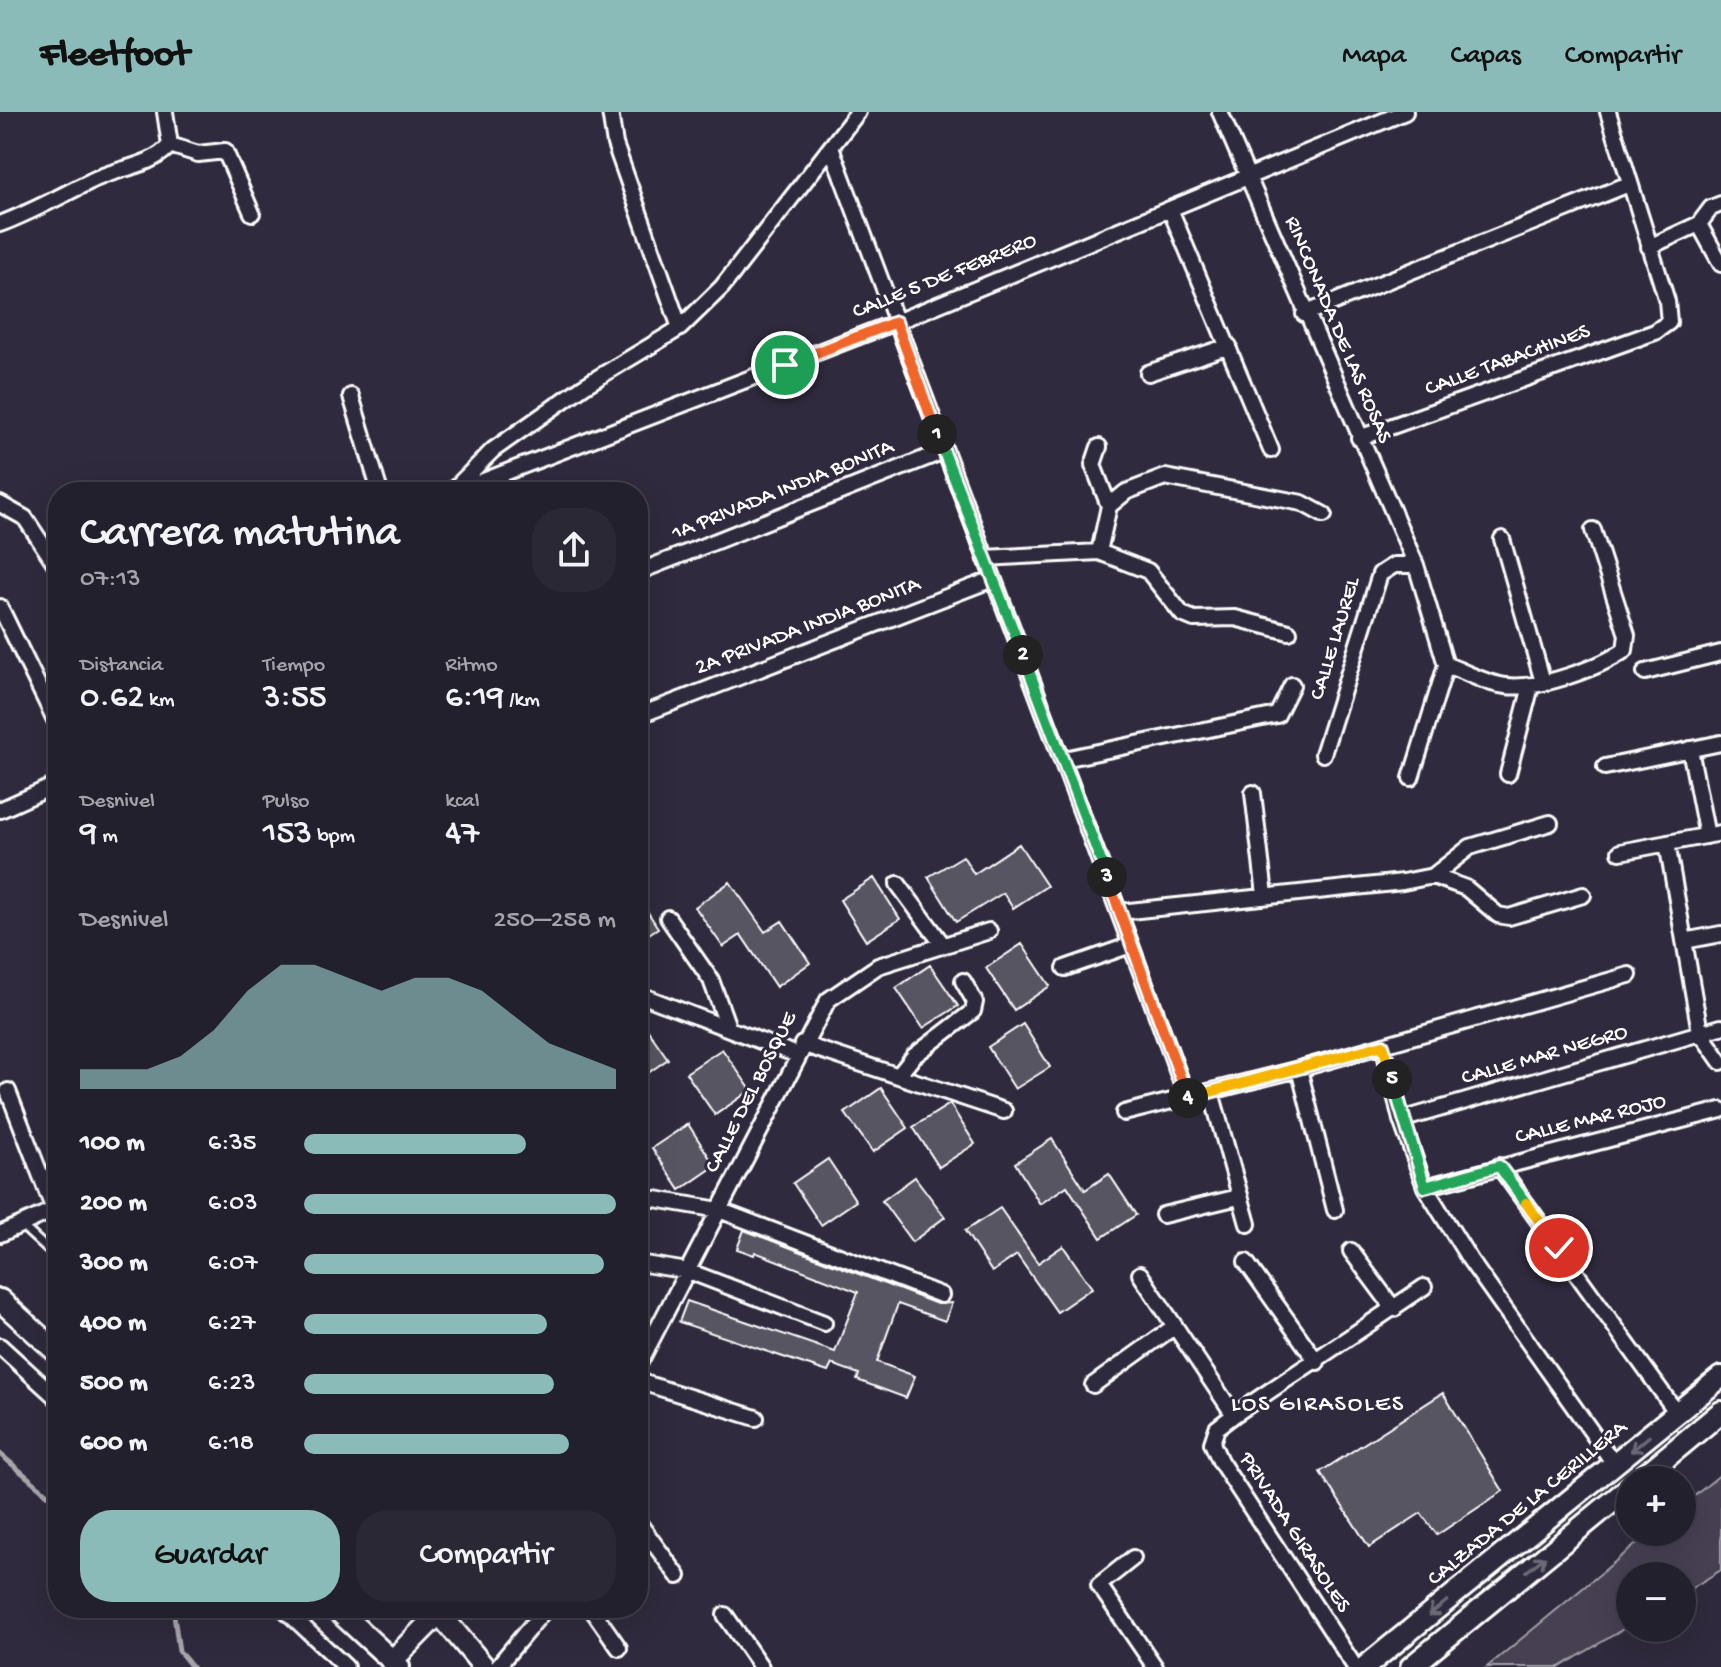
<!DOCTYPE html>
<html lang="es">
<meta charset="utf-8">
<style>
:root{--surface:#23202e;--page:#2b2836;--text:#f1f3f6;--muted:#a3a3aa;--line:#403e4a;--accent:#8bbbb9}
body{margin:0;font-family:"Gochi Hand",sans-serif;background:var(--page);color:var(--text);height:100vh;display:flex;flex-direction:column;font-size:30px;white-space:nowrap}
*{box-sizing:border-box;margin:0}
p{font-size:26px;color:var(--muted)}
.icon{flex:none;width:44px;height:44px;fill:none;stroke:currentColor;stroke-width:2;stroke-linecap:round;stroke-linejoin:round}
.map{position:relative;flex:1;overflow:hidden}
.panel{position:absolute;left:48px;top:370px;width:600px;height:1136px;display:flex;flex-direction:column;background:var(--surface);border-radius:32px;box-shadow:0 8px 32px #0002,0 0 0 2px var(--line)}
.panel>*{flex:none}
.fabs{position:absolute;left:1616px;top:1354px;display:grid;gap:16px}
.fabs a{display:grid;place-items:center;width:80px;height:80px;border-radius:50%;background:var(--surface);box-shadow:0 8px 32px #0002,0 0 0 2px var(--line);font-size:40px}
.pin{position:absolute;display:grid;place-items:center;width:68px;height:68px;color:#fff;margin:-34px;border:4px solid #fff;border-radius:50%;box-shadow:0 2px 8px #0007}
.km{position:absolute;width:40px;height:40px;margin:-20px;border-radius:50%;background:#222;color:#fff;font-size:22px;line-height:40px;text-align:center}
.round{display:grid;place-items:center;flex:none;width:84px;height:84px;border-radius:32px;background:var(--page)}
.head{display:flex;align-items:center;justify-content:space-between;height:136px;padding:0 32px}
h1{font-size:44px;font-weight:600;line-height:60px}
.metrics{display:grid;grid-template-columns:repeat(3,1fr);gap:12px;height:136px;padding:8px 32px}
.metrics div{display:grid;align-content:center}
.metrics b{font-size:34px;font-weight:600}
.metrics small{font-size:22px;font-weight:400}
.metrics p{font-size:22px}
.chart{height:224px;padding:16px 32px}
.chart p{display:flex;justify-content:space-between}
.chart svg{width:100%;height:144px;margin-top:8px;fill:var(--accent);opacity:.7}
.action{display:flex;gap:16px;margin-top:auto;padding:16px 32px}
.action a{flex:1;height:92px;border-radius:32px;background:var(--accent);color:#111;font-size:32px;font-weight:600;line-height:92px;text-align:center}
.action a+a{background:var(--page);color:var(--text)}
ul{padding:0 32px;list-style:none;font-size:26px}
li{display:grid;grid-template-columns:128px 96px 1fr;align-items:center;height:60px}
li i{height:20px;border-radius:10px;background:var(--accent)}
header{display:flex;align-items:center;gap:48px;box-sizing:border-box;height:112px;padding:0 40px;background:var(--accent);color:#111}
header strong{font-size:38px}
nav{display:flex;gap:44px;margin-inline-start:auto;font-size:28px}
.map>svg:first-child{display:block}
.green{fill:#464152;stroke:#a2a0a8;stroke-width:2}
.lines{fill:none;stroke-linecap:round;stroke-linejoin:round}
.stream{stroke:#a7a6ad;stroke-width:5}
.building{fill:#595564;stroke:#fff;stroke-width:2}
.lane-casing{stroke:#fff;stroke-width:13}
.street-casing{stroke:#fff;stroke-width:20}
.secondary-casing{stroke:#fff;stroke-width:26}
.lane{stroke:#2f2a3d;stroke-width:7}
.street{stroke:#2f2a3d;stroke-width:14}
.secondary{stroke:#2f2a3d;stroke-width:20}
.oneway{stroke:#6d6a77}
.split-1-casing{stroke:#fff;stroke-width:16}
.split-2-casing{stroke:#fff;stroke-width:16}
.split-3-casing{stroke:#fff;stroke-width:16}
.split-4-casing{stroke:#fff;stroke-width:16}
.split-5-casing{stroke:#fff;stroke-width:16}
.split-6-casing{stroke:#fff;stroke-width:16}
.split-7-casing{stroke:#fff;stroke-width:16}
.split-1{stroke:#f0652b;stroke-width:10}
.split-2{stroke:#22a559;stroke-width:10}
.split-3{stroke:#22a559;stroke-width:10}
.split-4{stroke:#f0652b;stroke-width:10}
.split-5{stroke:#f5b400;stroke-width:10}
.split-6{stroke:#22a559;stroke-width:10}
.split-7{stroke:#f5b400;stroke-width:10}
.labels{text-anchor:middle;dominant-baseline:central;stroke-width:6;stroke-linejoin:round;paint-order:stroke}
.street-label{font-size:22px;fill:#fff;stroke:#2f2a3d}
.neighbourhood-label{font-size:24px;letter-spacing:2px;fill:#fff;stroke:#2f2a3d}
</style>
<header>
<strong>Fleetfoot</strong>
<nav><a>Mapa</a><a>Capas</a><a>Compartir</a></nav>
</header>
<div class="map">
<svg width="1721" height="1555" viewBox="0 0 1721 1555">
<rect width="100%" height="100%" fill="#2f2a3d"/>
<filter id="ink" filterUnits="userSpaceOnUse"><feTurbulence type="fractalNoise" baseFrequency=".0125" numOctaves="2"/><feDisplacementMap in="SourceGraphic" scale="16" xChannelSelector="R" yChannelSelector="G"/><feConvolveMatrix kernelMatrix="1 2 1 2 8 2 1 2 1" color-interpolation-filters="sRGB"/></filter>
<g filter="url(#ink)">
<path class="green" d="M1721,1362V1458L1682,1482V1464H1630V1513L1560,1555H1487L1651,1420H1682V1394Z"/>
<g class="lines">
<path class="stream" d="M0,1342L58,1391
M173,1496L179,1539L192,1555"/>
</g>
<path class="building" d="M1019,732L1047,774L1013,796L1003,781L956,810L928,765L963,744L974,762Z
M874,766L900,807L866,829L840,788Z
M730,770L765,820L782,809L810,851L776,875L741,823L723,835L695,795Z
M638,785L658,816L638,829Z
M1022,832L1050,874L1014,898L986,856Z
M930,853L958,894L923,916L896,876Z
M638,904L668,947L638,968Z
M1023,912L1050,955L1015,977L988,935Z
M722,937L751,978L715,1003L686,961Z
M881,976L908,1016L873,1040L845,1001Z
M950,992L975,1032L939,1055L913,1015Z
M688,1012L715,1054L680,1078L652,1036Z
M1052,1027L1085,1078L1109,1062L1136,1103L1101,1126L1067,1074L1040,1092L1015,1051Z
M828,1047L856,1089L821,1113L793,1071Z
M915,1065L945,1105L912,1130L882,1089Z
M1000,1096L1038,1151L1063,1134L1092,1176L1057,1200L1017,1143L992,1160L965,1119Z
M744,1118L937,1192L952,1191L945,1209L898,1192L877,1250L915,1264L906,1286L857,1268L859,1262L832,1252L828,1260L679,1210L687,1189L835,1240L858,1180L755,1140L754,1143L737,1137Z
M1443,1281L1503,1379L1437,1423L1421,1401L1369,1435L1320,1360Z"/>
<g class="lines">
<defs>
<path id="lane" d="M21,1113L58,1147"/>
<path id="street" d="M165,0L170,33
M610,0L615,32L680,216
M1220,0L1416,453L1446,553L1411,666
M170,33L198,42L225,39L252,101
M831,35C949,353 1072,668 1187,986
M1721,92L1711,96L1699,112L1721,152
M1170,97L1271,338
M0,112C32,100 60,84 91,69C115,56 152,55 170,33
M1649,135L1699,112
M1304,202L1629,72
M1148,261L1229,234
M351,284L380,380
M1359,326L1655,220L1669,210L1667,189L1608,0
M454,377L493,338L584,274L680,216L722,175L858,0
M455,380L896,210L1405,0
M0,392L25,406L58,456
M1109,394L1126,380L1165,365L1302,391L1324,403
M1502,427L1543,570
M1099,440L1109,394L1093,353L1099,335
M985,446L1099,440L1148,459L1182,502L1194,507L1235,506L1289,520
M638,460L944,339
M0,495L58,614
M1446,553C1464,559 1486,572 1506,574C1538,578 1599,556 1625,538L1627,523L1593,418
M1645,560L1721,541
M638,604L993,467
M1690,637L1707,724
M1323,642L1380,462L1394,453H1416
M1064,647L1277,603L1292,573
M1605,655L1721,631
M1508,662L1531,574
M1253,681L1265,783
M0,698L58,672
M1667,731L1700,920L1721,950
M1620,740L1721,721
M1433,764L1466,776L1498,803L1509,805L1583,783
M898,772L943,833
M1120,800L1403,770L1433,764L1470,735L1550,711
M668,806L711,868L728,915
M1684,829L1721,822
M1065,856L1131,833
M638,882L797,943
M802,932L1004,999
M1383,933L1401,1008L1425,1075L1470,1148L1615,1353
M1299,957L1335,1098
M898,964L914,944L973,899L975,890L963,869
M8,979L54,1098
M1211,980L1248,1112
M1124,1001L1299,957L1629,863
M1401,1008L1721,915
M1499,1054L1677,1301
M1425,1075L1721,998
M638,1084L719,1098L941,1183
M1163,1103L1239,1085
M0,1122L58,1096
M1351,1139L1394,1197
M1246,1150L1317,1250
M638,1151L688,1159L824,1211
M1140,1162L1234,1303
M0,1234L58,1287
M638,1254L828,888L878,854L989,819
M638,1269L756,1306
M1093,1273L1175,1214
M638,1410L678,1464
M1133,1446L1099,1473L1155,1555
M283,1496L346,1555
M591,1496L619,1536
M725,1503L761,1555
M497,1555L546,1496
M1355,1555L1220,1349L1212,1331L1217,1316L1234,1303L1424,1175"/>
<path id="secondary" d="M0,1188L58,1241
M1639,1368L1721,1300
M335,1496L399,1555
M392,1549L439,1501L484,1555
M1365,1555L1721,1265
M1411,1555L1630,1375"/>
</defs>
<use href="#lane" class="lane-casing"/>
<use href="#street" class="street-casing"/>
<use href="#secondary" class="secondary-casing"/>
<use href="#lane" class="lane"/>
<use href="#street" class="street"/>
<use href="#secondary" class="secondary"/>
</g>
<defs><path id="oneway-shaft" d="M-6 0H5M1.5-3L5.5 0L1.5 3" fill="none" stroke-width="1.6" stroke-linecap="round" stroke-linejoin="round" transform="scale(2)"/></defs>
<g class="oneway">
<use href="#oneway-shaft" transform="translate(1640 1332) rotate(140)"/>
<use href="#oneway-shaft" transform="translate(1536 1452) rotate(-39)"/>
<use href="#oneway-shaft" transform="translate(1438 1496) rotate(141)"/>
</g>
</g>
<g class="lines" filter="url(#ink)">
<defs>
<path id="split-1" d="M785,253L896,210L937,322"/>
<path id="split-2" d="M937,322L1023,543"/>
<path id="split-3" d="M1023,543L1107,765"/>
<path id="split-4" d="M1107,765L1188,986"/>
<path id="split-5" d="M1188,986L1383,933L1392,967"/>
<path id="split-6" d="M1392,967L1425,1075L1499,1054L1526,1091"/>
<path id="split-7" d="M1526,1091L1559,1136"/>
</defs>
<use href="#split-1" class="split-1-casing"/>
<use href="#split-2" class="split-2-casing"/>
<use href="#split-3" class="split-3-casing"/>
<use href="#split-4" class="split-4-casing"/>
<use href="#split-5" class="split-5-casing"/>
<use href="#split-6" class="split-6-casing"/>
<use href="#split-7" class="split-7-casing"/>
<use href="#split-1" class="split-1"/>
<use href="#split-2" class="split-2"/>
<use href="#split-3" class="split-3"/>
<use href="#split-4" class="split-4"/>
<use href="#split-5" class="split-5"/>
<use href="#split-6" class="split-6"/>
<use href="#split-7" class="split-7"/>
</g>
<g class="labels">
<g class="street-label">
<text transform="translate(945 165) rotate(-22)">CALLE 5 DE FEBRERO</text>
<text transform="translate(1337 218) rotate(67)">RINCONADA DE LAS ROSAS</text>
<text transform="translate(1508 249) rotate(-20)">CALLE TABACHINES</text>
<text transform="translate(783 379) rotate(-22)">1A PRIVADA INDIA BONITA</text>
<text transform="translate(808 515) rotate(-21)">2A PRIVADA INDIA BONITA</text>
<text transform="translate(1336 527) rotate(-73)">CALLE LAUREL</text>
<text transform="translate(1545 944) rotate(-16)">CALLE MAR NEGRO</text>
<text transform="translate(752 981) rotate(-63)">CALLE DEL BOSQUE</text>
<text transform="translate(1591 1008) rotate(-14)">CALLE MAR ROJO</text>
<text transform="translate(1528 1392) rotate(-39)">CALZADA DE LA CERILLERA</text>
<text transform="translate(1294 1421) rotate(57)">PRIVADA GIRASOLES</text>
</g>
<g class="neighbourhood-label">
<text x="1318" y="1293">LOS GIRASOLES</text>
</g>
</g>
</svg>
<div class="fabs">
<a>+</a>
<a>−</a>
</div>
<div class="pin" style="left:785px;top:253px;background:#1e9e55"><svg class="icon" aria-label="arrive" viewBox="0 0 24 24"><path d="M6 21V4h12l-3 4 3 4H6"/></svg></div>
<div class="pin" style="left:1559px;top:1136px;background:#d93025"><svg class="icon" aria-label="check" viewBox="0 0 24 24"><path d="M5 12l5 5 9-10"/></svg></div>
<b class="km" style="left:937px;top:322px">1</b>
<b class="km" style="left:1023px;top:543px">2</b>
<b class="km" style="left:1107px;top:765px">3</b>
<b class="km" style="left:1188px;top:986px">4</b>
<b class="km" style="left:1392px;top:967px">5</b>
<section class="panel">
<div class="head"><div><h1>Carrera matutina</h1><p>07:13</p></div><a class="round"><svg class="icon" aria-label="share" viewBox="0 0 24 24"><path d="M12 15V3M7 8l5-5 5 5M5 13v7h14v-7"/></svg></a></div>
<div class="metrics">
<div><p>Distancia</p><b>0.62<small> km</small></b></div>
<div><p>Tiempo</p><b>3:55</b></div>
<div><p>Ritmo</p><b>6:19<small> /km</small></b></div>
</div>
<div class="metrics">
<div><p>Desnivel</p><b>9<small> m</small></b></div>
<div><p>Pulso</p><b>153<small> bpm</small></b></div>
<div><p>kcal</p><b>47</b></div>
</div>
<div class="chart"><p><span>Desnivel</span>250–258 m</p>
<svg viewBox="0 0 160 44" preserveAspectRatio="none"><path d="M0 44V38L10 38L20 38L30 34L40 26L50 14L60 6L70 6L80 10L90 14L100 10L110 10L120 14L130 22L140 30L150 34L160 38V44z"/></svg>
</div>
<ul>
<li><b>100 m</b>6:35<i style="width:71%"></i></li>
<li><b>200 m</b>6:03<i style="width:100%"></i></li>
<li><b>300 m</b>6:07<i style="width:96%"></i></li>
<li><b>400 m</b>6:27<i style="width:78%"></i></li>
<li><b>500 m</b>6:23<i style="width:80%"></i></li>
<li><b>600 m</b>6:18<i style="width:85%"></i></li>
</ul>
<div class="action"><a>Guardar</a><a>Compartir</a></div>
</section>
</div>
